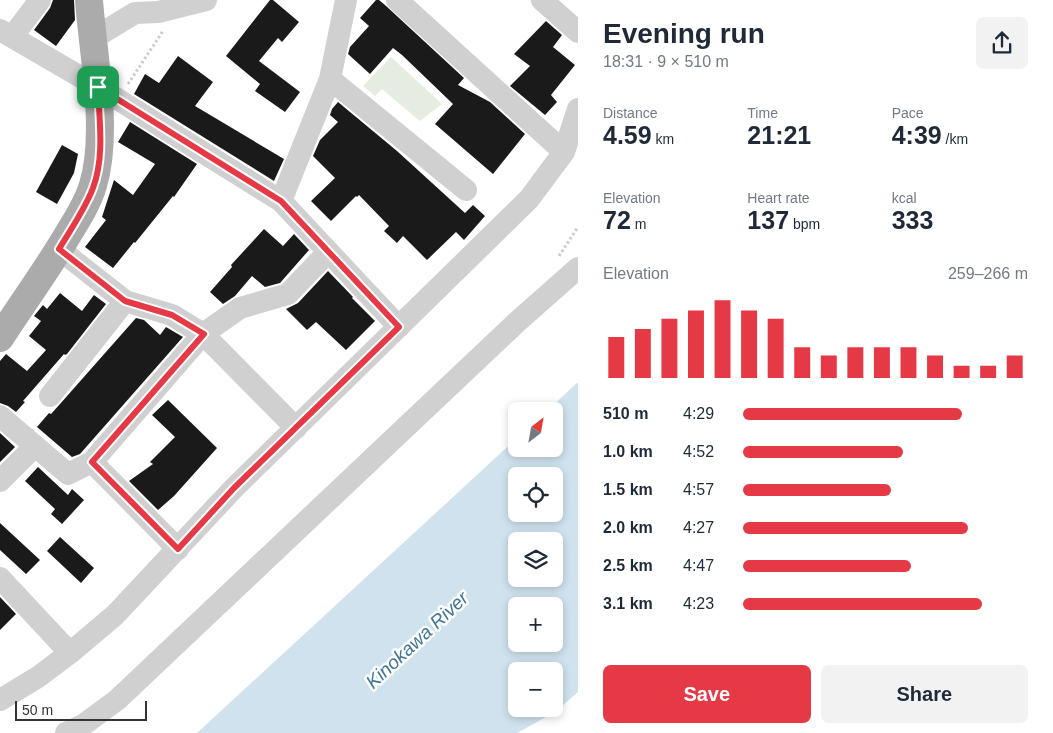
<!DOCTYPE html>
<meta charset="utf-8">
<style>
:root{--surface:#fff;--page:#f2f2f3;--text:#1f2937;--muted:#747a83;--accent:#e63946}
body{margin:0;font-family:Helvetica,sans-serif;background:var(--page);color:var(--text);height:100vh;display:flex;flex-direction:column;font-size:19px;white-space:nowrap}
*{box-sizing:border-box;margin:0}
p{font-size:16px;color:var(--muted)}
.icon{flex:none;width:28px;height:28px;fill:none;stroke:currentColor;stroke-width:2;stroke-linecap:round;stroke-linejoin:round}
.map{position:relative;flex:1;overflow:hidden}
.sheet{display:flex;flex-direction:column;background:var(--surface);width:475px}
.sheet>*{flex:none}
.needle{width:32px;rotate:31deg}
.controls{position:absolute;left:508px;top:402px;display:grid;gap:10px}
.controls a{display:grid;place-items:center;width:55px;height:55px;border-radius:8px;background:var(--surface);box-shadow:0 2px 8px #0003;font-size:25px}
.scale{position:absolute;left:15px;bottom:12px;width:132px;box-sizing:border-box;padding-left:5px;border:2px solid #333;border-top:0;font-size:14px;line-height:18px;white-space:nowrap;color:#333;-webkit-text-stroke:4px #fff;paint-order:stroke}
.pin{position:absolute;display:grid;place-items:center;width:42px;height:42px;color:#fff;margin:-21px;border-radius:10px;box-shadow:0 2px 8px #0006}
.round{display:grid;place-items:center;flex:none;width:52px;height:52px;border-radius:8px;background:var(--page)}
.head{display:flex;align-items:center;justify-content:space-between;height:85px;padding:0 25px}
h1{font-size:28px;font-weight:700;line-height:38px}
.figures{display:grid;grid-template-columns:repeat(3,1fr);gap:8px;height:85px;padding:5px 25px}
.figures div{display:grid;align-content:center}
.figures b{font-size:25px;font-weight:700}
.figures small{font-size:14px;font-weight:400}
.figures p{font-size:14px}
.chart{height:140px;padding:10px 25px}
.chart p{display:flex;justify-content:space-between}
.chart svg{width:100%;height:90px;margin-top:5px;stroke:var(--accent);stroke-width:6}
.button{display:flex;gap:10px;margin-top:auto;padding:10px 25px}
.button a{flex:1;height:58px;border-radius:8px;background:var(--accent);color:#fff;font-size:20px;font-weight:700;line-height:58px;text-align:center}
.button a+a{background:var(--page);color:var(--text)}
ul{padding:0 25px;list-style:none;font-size:16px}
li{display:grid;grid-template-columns:80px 60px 1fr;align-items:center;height:38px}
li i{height:12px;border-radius:6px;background:var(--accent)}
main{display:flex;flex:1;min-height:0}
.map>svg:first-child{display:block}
.green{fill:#e6ecdf}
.water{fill:#cfe2ee;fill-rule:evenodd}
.building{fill:#1a1a1a}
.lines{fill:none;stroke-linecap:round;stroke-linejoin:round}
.path{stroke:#cdcdcd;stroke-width:3;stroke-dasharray:2.5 2.5;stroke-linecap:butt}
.minor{stroke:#d0d0d0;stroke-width:22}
.major{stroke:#ababab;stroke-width:28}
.route-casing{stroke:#fff;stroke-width:10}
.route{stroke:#e63946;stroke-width:6}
.labels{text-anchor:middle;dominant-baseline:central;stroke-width:5;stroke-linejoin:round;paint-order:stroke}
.water-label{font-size:19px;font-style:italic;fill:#3f7597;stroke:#fff}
</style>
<main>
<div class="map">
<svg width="578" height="733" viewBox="0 0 578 733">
<rect width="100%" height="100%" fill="#fff"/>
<path class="green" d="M391,57L442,104L420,121L382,89L375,96L363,86Z"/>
<path class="water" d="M578,382V692L555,712L517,733H197L516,439V449H554V411H547ZM516,476H554V514H516ZM516,541H554V579H516ZM516,606H554V644H516ZM516,671H554V709H516Z"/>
<path class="building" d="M53,0H74L75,20L56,46L34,30L50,8Z
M270,0H273L299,22L282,42L278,38L259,61L300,92L285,112L255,91L260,84L226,56Z
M376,0H379L385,5L464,78L458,85L490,102L525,134L493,174L435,124L453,104L402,55L393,48L370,74L348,54L350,47L369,26L360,18Z
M546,21L562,35L553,47L575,65L551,95L557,102L545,115L510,86L530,66L514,54Z
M178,56L213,82L195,106L284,159L274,181L134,94L145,74L159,83Z
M338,102L397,151L465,213L473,205L485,216L464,240L456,232L427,260L403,236L397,243L384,231L389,226L359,195L357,197L356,196L331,221L311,201L335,178L313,156L320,140L338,122L330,115L332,109Z
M130,122L197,164L174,197L173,196L135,243L134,242L113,268L85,247L106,220L102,217L114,180L133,195L155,164L118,142Z
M62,145L78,154L74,173L57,204L36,192Z
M264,229L283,246L294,234L309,250L280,283L265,287L252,276L235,296L223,304L210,292L232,267L231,265Z
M328,271L353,297L352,298L375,321L346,350L316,322L307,330L286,309L298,303Z
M60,293L82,311L94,295L106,304L67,354L65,355L64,354L23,401L25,402L16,412L8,406L0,403V361L6,354L27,371L46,350L29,336L41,321L34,316L43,305L47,309Z
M136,318L144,320L160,335L166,327L183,337L80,454L72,457L37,427L49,413L51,414L60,404Z
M168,400L217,448L174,496L158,510L129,481L153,464L150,462L175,437L152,415Z
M0,433L15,447L0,462Z
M38,467L68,495L72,489L84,500L62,524L51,514L55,509L25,481Z
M0,523L40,560L26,574L0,550Z
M60,537L94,568L81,583L47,551Z
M0,597L16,614L0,630Z"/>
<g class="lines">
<path class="path" d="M128,84L163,31
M559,256L578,227"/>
<path class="minor" d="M346,0L330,79L281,201L399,327
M397,0L564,152
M542,0L578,32
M0,30L98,87L281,201
M12,37L40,0
M92,39L135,13L158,12L206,0
M330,79L466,190
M50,396L125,301
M0,416L68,474L92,462L203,334L172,315L125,301L59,249
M296,428L203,334L240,308L288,294L328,252
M92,462L178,549
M0,481L35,446
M0,578L70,653
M0,700L38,677L70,653L115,615L234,488L529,199L564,152L578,109
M66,733L83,725L117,700L517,322L578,268"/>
<path class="major" d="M0,338C22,304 46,271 67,236C76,221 88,203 93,185C109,132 93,56 89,0"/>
</g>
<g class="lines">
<defs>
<path id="route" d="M98,87L281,201L399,327L234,488L178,549L92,462L204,334L172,315L125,301L59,249C71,229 85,209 93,188C105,156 99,119 98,87Z"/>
</defs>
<use href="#route" class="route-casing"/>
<use href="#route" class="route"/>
</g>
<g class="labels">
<g class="water-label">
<text transform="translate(417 640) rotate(-43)">Kinokawa River</text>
</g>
</g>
</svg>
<div class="controls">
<a><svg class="needle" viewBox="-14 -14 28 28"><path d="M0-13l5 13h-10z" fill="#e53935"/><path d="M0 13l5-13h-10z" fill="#747a83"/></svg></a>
<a><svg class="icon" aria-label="locate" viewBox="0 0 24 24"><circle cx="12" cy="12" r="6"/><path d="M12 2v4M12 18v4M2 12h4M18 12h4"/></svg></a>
<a><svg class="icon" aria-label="layers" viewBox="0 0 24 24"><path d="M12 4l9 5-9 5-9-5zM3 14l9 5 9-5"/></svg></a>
<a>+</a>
<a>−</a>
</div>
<div class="scale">50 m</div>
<div class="pin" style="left:98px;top:87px;background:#1e9e55"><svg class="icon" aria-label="arrive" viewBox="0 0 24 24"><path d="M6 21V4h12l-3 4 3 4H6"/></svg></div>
</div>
<section class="sheet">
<div class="head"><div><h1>Evening run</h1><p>18:31 · 9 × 510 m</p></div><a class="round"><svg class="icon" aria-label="share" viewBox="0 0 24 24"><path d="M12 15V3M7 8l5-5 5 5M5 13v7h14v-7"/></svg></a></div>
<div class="figures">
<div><p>Distance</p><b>4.59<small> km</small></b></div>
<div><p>Time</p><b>21:21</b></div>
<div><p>Pace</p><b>4:39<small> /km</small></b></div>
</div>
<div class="figures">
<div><p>Elevation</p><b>72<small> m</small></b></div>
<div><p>Heart rate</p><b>137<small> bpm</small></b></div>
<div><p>kcal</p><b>333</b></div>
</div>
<div class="chart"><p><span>Elevation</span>259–266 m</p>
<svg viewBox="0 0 160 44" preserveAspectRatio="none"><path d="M5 44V24M15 44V20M25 44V15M35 44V11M45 44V6M55 44V11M65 44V15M75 44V29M85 44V33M95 44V29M105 44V29M115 44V29M125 44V33M135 44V38M145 44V38M155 44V33"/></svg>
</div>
<ul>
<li><b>510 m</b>4:29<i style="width:77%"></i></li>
<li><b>1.0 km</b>4:52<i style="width:56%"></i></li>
<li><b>1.5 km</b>4:57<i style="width:52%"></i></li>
<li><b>2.0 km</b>4:27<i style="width:79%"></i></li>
<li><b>2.5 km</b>4:47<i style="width:59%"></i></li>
<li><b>3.1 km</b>4:23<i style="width:84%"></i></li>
</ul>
<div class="button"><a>Save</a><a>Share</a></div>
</section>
</main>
